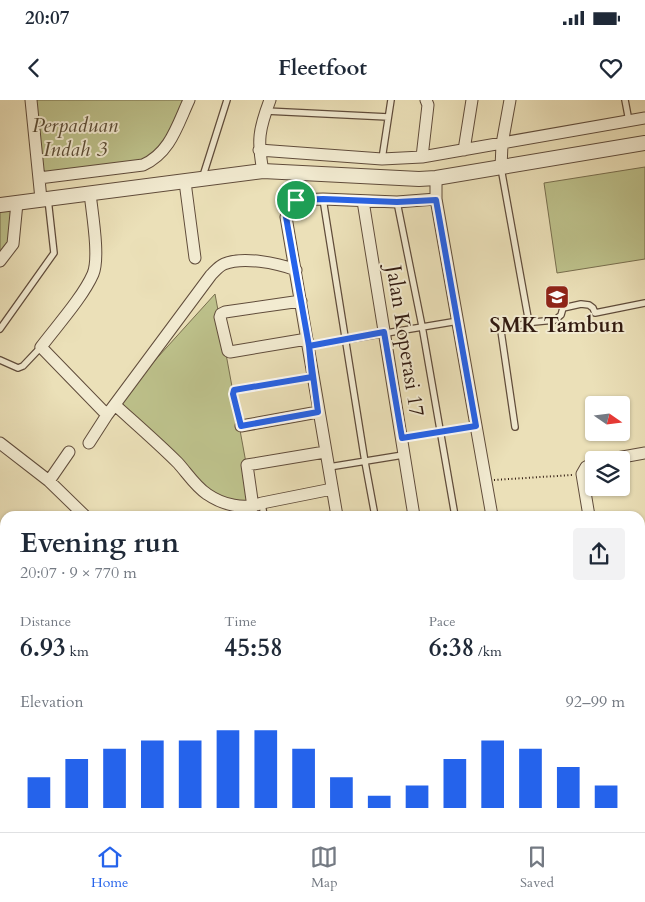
<!DOCTYPE html>
<meta charset="utf-8">
<style>
:root{--surface:#fff;--page:#f2f2f3;--text:#1f2937;--muted:#747a83;--line:#e0e1e3;--accent:#2563eb}
body{margin:0;font-family:Cardo,serif;background:var(--page);color:var(--text);height:100vh;display:flex;flex-direction:column;font-size:19px;white-space:nowrap}
*{box-sizing:border-box;margin:0}
p{font-size:16px;color:var(--muted)}
.icon{flex:none;width:28px;height:28px;fill:none;stroke:currentColor;stroke-width:2;stroke-linecap:round;stroke-linejoin:round}
.map{position:relative;flex:1;overflow:hidden}
.drawer{position:absolute;left:0px;top:411px;width:645px;height:321px;display:flex;flex-direction:column;background:var(--surface);border-radius:15px 15px 0 0;box-shadow:0 1px 4px #0004}
.drawer>*{flex:none}
.needle{width:32px;rotate:104deg}
.controls{position:absolute;left:585px;top:296px;display:grid;gap:10px}
.controls a{display:grid;place-items:center;width:45px;height:45px;border-radius:5px;background:var(--surface);box-shadow:0 1px 4px #0004;font-size:25px}
.pin{position:absolute;display:grid;place-items:center;width:42px;height:42px;color:#fff;margin:-21px;border:2px solid #fff;border-radius:50%;box-shadow:0 1px 5px #0007}
.round{display:grid;place-items:center;flex:none;width:52px;height:52px;border-radius:5px;background:var(--page)}
.head{display:flex;align-items:center;justify-content:space-between;height:85px;padding:0 20px}
h1{font-size:28px;font-weight:600;line-height:38px}
.figures{display:grid;grid-template-columns:repeat(3,1fr);gap:8px;height:85px;padding:5px 20px}
.figures div{display:grid;align-content:center}
.figures b{font-size:25px;font-weight:600}
.figures small{font-size:14px;font-weight:400}
.figures p{font-size:14px}
.chart{height:140px;padding:10px 20px}
.chart p{display:flex;justify-content:space-between}
.chart svg{width:100%;height:90px;margin-top:5px;stroke:var(--accent);stroke-width:6}
.status{display:flex;justify-content:space-between;align-items:center;height:35px;padding:0 25px;background:var(--surface);direction:ltr}
.status svg{height:14px;fill:currentColor}
header{display:flex;justify-content:space-between;align-items:center;height:65px;padding:0 20px;background:var(--surface);font-size:22px;font-weight:600}
.dock{display:flex;justify-content:space-around;align-items:center;height:70px;border-top:1px solid var(--line);background:var(--surface);font-size:14px;color:var(--muted)}
.dock a{display:grid;justify-items:center;gap:2px}
.dock .selected{color:var(--accent)}
.map>svg:first-child{display:block}
.green{fill:#bdc18b;stroke:#786e4e}
.lines{fill:none;stroke-linecap:round;stroke-linejoin:round}
.service-casing{stroke:#604c3b;stroke-width:8}
.minor-casing{stroke:#604c3b;stroke-width:13}
.tertiary-casing{stroke:#604c3b;stroke-width:16}
.path{stroke:#321b11;stroke-width:2;stroke-dasharray:1 2.5;stroke-linecap:butt}
.service{stroke:#f2ebd1;stroke-width:5.5}
.minor{stroke:#f2ebd1;stroke-width:11}
.tertiary{stroke:#f2ebd1;stroke-width:14}
.route-casing{stroke:#fff;stroke-width:10}
.route{stroke:#2563eb;stroke-width:6}
.labels{text-anchor:middle;dominant-baseline:central;stroke-width:4;stroke-linejoin:round;paint-order:stroke}
.park-label{font-size:21px;font-style:italic;fill:#5c4d36;stroke:#f2ebd1}
.poi-label{font-size:21px;font-weight:bold;fill:#321b11;stroke:#f2ebd1}
.street-label{font-size:21px;fill:#321b11;stroke:#f2ebd1}
</style>
<div class="status"><b>20:07</b><svg viewBox="0 0 49 12"><path d="M0 12V9h3v3zM5 12V6h3v6zM10 12V3h3v9zM15 12V0h3v12zM26 1h20v11H26zM47 4h2v5h-2z"/></svg></div>
<header><svg class="icon" aria-label="back" viewBox="0 0 24 24"><path d="M15 5l-7 7 7 7"/></svg>Fleetfoot<svg class="icon" aria-label="heart" viewBox="0 0 24 24"><path d="M12 20l-8-8c-3-5 5-10 8-4 3-6 11-1 8 4z"/></svg></header>
<div class="map">
<svg width="645" height="732" viewBox="0 0 645 732">
<rect width="100%" height="100%" fill="#ebe0b8"/>
<filter id="stains"><feTurbulence type="fractalNoise" baseFrequency=".004" numOctaves="4"/><feColorMatrix values="0 0 0 0 .2 0 0 0 0 .09 0 0 0 0 .02 0 0 0 .5 -.17"/></filter>
<radialGradient id="worn" r=".72"><stop offset=".6" stop-color="#630" stop-opacity="0"/><stop offset="1" stop-color="#630" stop-opacity=".3"/></radialGradient>
<path class="green" d="M33,0H190L155,60L39,78Z
M645,67V159L557,173L544,83Z
M17,103L13,144L0,161V107Z
M215,194L253,401L244,407L206,394L119,300Z"/>
<g class="lines">
<defs>
<path id="service" d="M625,0L629,21
M266,11L388,17
M382,59L391,0
M501,68L529,223
M202,79L227,0
M323,99L365,362L375,416
M397,102L422,226L455,416
M0,229L54,153L48,99
M309,246L458,221
M0,260L18,268L23,266L41,247
M241,326L233,294L234,290L313,277
M515,327L501,231L503,229L534,222L555,220L561,215L563,208L581,204L589,205L593,208L595,213L645,203
M401,338L476,326
M329,367L403,355
M262,403L264,416"/>
<path id="minor" d="M31,0L41,99
M259,50L382,59L422,57L645,18
M464,50L472,0
M422,57L428,5L426,0
M501,68L502,44L510,0
M263,71C257,41 259,29 270,0
M39,78L143,65C170,53 177,26 189,0
M436,78V99L492,416
M185,82L195,158
M90,93C92,113 100,157 93,174C83,197 56,227 41,247L107,315
M363,101L414,416
M0,161L13,144L17,103
M301,201L225,212L221,214L220,217L228,251L230,252L307,239
M115,305C136,324 158,343 178,363C187,373 196,387 207,394C223,405 244,410 262,403L332,389
M241,326L318,312
M0,343L49,381L85,416
M89,343L107,315L211,175C215,171 219,166 224,164C243,156 277,163 296,170
M606,360L645,353
M49,381L69,352
M253,407L247,365L325,352
M337,416L286,117L289,107L296,100L323,99L397,102L436,99
M589,416L582,374L586,367L594,363
M640,438L645,437
M0,457L5,461
M640,521L645,520
M0,621L5,629
M640,627L645,626
M0,676L5,673
M640,722H645
M158,728L161,732
M92,732L98,728
M480,732V728"/>
<path id="tertiary" d="M0,105L263,71L419,79L436,78L645,43"/>
</defs>
<use href="#service" class="service-casing"/>
<use href="#minor" class="minor-casing"/>
<use href="#tertiary" class="tertiary-casing"/>
<path class="path" d="M494,380L572,375"/>
<use href="#service" class="service"/>
<use href="#minor" class="minor"/>
<use href="#tertiary" class="tertiary"/>
</g>
<g class="lines">
<defs>
<path id="route" d="M296,100L289,107L286,117L309,246L312,277L234,290L233,294L241,326L318,312L309,246L384,232L402,338L476,326L436,100L397,102L323,99L296,100"/>
</defs>
<use href="#route" class="route-casing"/>
<use href="#route" class="route"/>
</g>
<defs>
<symbol id="school-square" viewBox="-11 -11 22 22"><rect x="-9" y="-9" width="18" height="18" rx="4" fill="#8f2418" stroke="#f2ebd1"/><path d="M0-5L7-2L0 1L-7-2ZM-4 1L0 2.5L4 1V4Q0 6-4 4Z" fill="#fff"/></symbol>
</defs>
<g fill-rule="evenodd">
<use href="#school-square" x="543" y="183" width="28" height="28"/>
</g>
<g class="labels">
<g class="park-label">
<text x="75" y="25">Perpaduan<tspan x="75" dy="24">Indah 3</tspan></text>
</g>
<g class="poi-label">
<text x="557" y="225">SMK Tambun</text>
</g>
<g class="street-label">
<text transform="translate(405 241) rotate(81)">Jalan Koperasi 17</text>
</g>
</g>
<rect width="100%" height="100%" filter="url(#stains)"/>
<rect width="100%" height="100%" fill="url(#worn)"/>
</svg>
<div class="controls">
<a><svg class="needle" viewBox="-14 -14 28 28"><path d="M0-13l5 13h-10z" fill="#e53935"/><path d="M0 13l5-13h-10z" fill="#747a83"/></svg></a>
<a><svg class="icon" aria-label="layers" viewBox="0 0 24 24"><path d="M12 4l9 5-9 5-9-5zM3 14l9 5 9-5"/></svg></a>
</div>
<div class="pin" style="left:296px;top:100px;background:#1e9e55"><svg class="icon" aria-label="arrive" viewBox="0 0 24 24"><path d="M6 21V4h12l-3 4 3 4H6"/></svg></div>
<section class="drawer">
<div class="head"><div><h1>Evening run</h1><p>20:07 · 9 × 770 m</p></div><a class="round"><svg class="icon" aria-label="share" viewBox="0 0 24 24"><path d="M12 15V3M7 8l5-5 5 5M5 13v7h14v-7"/></svg></a></div>
<div class="figures">
<div><p>Distance</p><b>6.93<small> km</small></b></div>
<div><p>Time</p><b>45:58</b></div>
<div><p>Pace</p><b>6:38<small> /km</small></b></div>
</div>
<div class="chart"><p><span>Elevation</span>92–99 m</p>
<svg viewBox="0 0 160 44" preserveAspectRatio="none"><path d="M5 44V29M15 44V20M25 44V15M35 44V11M45 44V11M55 44V6M65 44V6M75 44V15M85 44V29M95 44V38M105 44V33M115 44V20M125 44V11M135 44V15M145 44V24M155 44V33"/></svg>
</div>
</section>
</div>
<nav class="dock">
<a class="selected"><svg class="icon" aria-label="home" viewBox="0 0 24 24"><path d="M3 11l9-7 9 7M6 9v11h12V9"/></svg>Home</a>
<a><svg class="icon" aria-label="map" viewBox="0 0 24 24"><path d="M3 6l6-2 6 2 6-2v14l-6 2-6-2-6 2zM9 4v14M15 6v14"/></svg>Map</a>
<a><svg class="icon" aria-label="saved" viewBox="0 0 24 24"><path d="M7 4h10v16l-5-4-5 4z"/></svg>Saved</a>
</nav>
